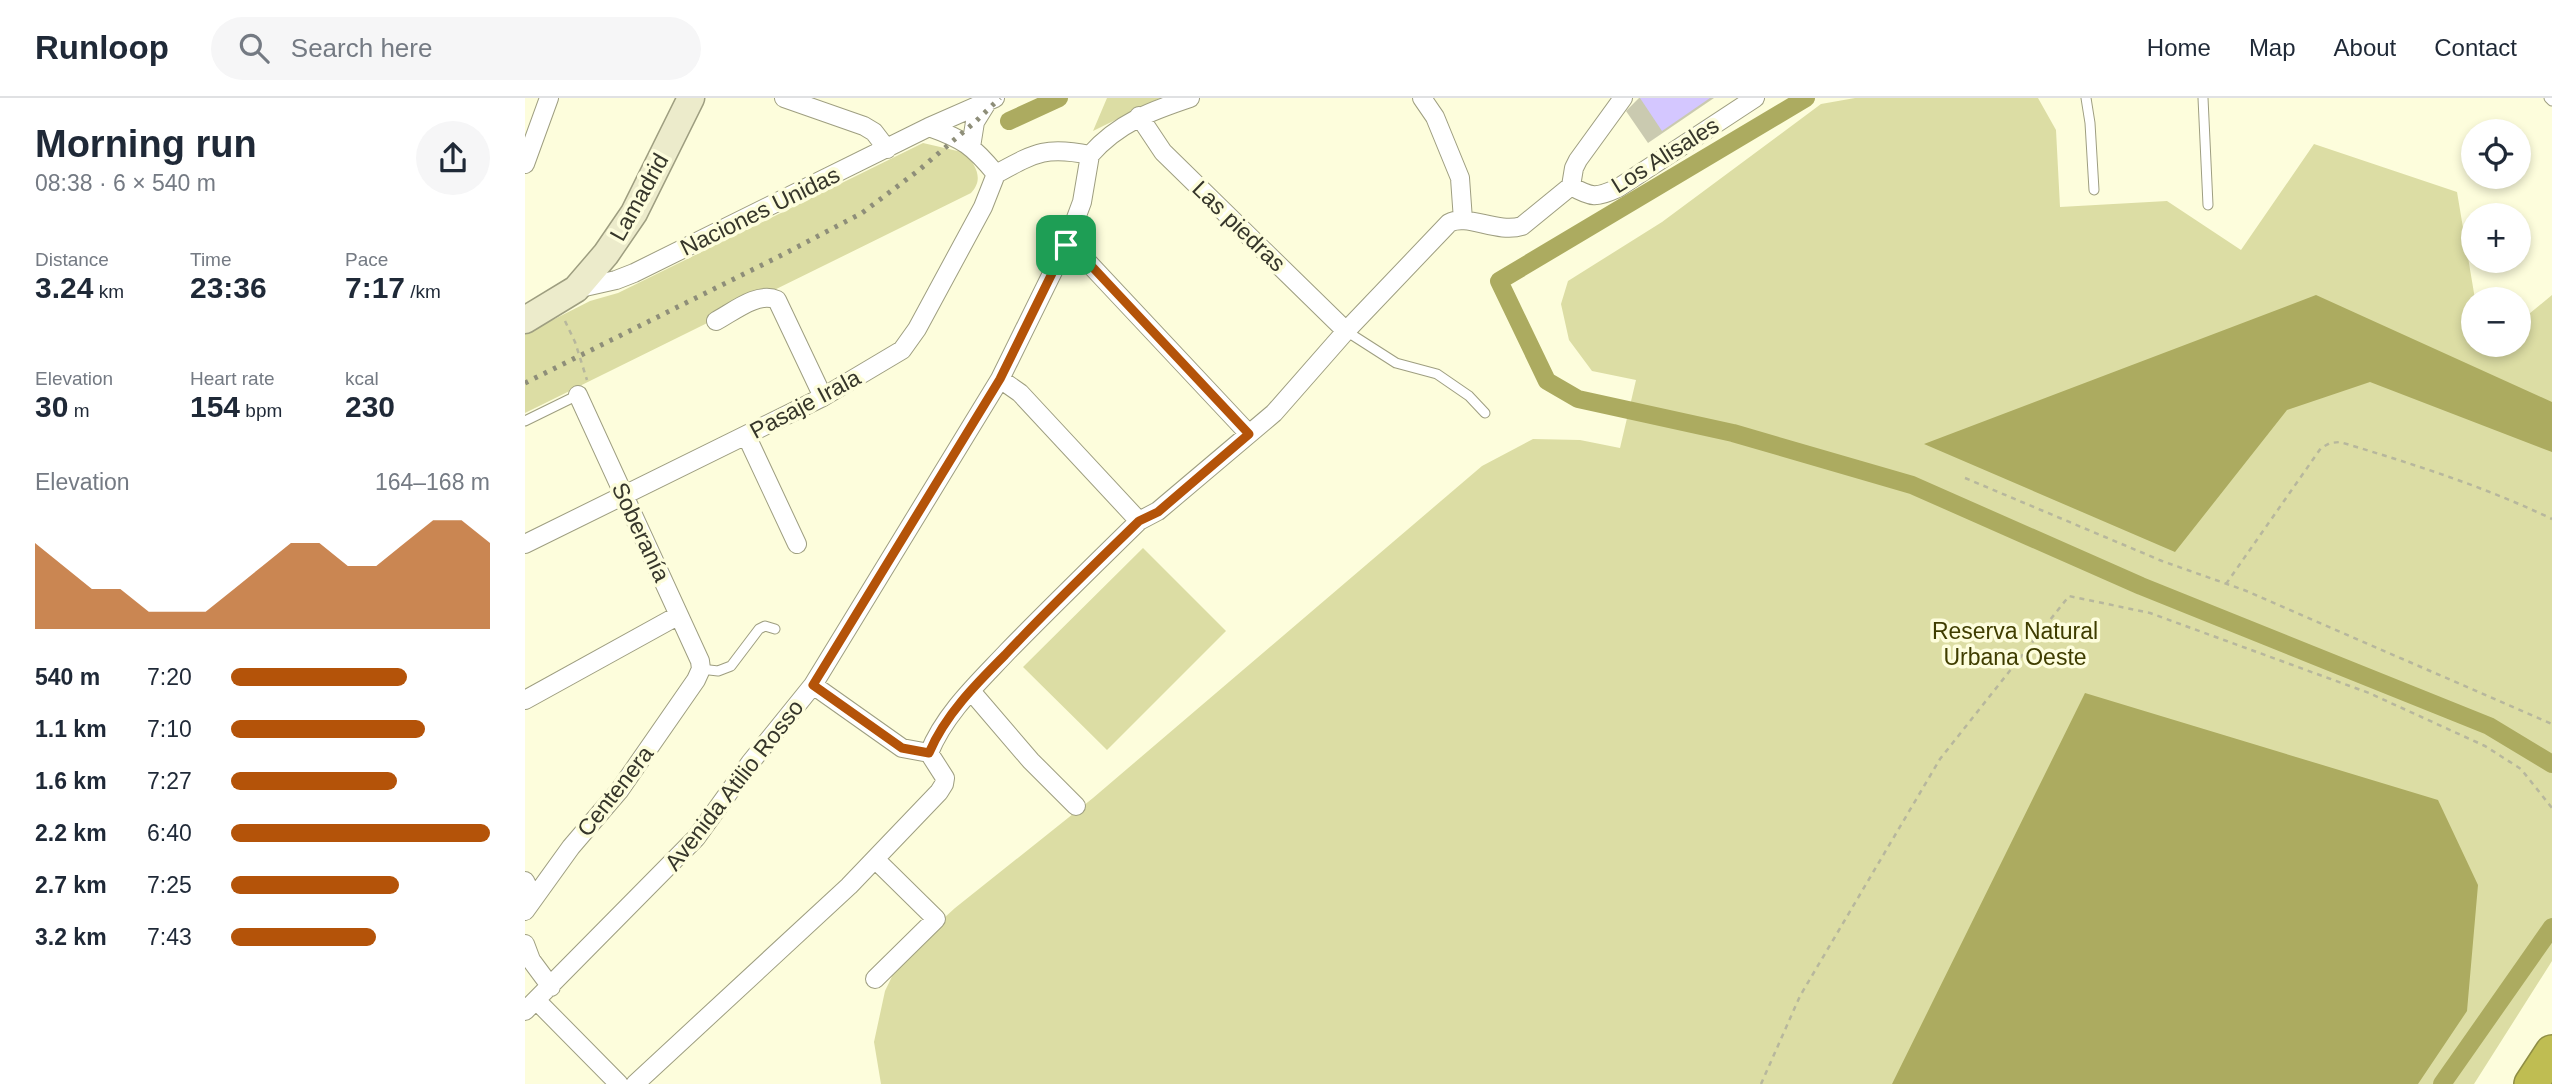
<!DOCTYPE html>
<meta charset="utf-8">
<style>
:root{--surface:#fff;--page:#f6f6f7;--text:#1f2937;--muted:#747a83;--line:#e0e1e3;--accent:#b45309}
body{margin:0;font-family:Arial,sans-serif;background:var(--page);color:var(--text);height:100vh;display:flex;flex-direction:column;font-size:26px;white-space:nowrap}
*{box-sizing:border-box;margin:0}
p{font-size:23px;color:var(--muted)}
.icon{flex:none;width:38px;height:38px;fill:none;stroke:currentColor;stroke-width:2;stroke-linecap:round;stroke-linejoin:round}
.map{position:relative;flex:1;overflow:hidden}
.side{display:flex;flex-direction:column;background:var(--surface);width:525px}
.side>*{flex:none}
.tools{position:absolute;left:1936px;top:21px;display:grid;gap:14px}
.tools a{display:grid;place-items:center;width:70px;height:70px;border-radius:50%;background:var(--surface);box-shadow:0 4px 10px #0003;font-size:35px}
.pin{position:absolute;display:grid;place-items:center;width:60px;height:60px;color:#fff;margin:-30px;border-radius:14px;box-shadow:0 4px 10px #0006}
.round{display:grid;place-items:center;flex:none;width:74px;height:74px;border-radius:37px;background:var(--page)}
.headline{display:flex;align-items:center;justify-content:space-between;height:119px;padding:0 35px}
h1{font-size:38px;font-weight:700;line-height:52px}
.metrics{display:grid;grid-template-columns:repeat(3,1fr);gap:10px;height:119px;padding:7px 35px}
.metrics div{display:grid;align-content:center}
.metrics b{font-size:30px;font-weight:700}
.metrics small{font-size:19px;font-weight:400}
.metrics p{font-size:19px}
.chart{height:196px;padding:14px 35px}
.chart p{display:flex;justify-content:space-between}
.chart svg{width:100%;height:126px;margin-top:7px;fill:var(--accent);opacity:.7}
ul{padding:0 35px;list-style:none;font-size:23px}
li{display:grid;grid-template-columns:112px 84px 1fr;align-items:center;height:52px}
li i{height:18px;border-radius:9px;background:var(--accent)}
header{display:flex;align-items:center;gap:42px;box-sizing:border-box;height:98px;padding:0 35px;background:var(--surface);border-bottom:2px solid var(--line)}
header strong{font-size:33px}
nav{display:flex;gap:38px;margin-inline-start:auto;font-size:24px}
.search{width:490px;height:63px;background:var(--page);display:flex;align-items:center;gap:18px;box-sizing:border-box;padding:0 24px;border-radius:38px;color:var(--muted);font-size:26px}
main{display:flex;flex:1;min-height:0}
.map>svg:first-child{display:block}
.green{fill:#dcdda4}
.water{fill:#acab60}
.shadow{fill:#0003}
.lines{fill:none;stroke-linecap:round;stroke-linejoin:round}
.canal{stroke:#acab60;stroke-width:18}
.building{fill:#d4c7ff}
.lane-casing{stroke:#9e9e80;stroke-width:11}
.street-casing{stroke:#9e9e80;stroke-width:20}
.secondary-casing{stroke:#9e9e80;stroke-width:29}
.highway-casing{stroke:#8f8e44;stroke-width:36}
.path{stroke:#b7b79d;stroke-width:2.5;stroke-dasharray:5 5;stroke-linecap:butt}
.lane{stroke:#fff;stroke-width:9}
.street{stroke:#fff;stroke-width:18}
.secondary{stroke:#ecebcb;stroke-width:26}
.highway{stroke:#bfbd52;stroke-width:33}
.rail{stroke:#8e8e79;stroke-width:5;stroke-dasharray:3.5 7;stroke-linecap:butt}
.route-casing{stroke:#fff;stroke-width:14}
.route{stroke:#b45309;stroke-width:9}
.labels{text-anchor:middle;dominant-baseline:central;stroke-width:7;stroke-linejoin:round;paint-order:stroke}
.street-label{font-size:23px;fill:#36362a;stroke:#fdfddc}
.park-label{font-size:23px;fill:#3f3d00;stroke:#fdfddc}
</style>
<header>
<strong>Runloop</strong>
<div class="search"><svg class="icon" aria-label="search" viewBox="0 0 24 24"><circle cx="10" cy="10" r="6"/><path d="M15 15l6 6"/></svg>Search here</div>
<nav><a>Home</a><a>Map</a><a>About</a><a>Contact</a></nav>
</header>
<main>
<section class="side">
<div class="headline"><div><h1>Morning run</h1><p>08:38 · 6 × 540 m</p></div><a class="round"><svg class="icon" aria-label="share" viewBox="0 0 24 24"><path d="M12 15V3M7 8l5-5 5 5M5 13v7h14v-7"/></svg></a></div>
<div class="metrics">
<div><p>Distance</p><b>3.24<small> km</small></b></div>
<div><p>Time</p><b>23:36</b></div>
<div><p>Pace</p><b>7:17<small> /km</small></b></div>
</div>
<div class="metrics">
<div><p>Elevation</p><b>30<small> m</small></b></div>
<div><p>Heart rate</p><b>154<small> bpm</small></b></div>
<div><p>kcal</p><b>230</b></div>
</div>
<div class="chart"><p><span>Elevation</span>164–168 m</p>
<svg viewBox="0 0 160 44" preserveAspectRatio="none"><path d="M0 44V14L10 22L20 30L30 30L40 38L50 38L60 38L70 30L80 22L90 14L100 14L110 22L120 22L130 14L140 6L150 6L160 14V44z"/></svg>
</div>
<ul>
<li><b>540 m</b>7:20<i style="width:68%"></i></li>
<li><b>1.1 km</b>7:10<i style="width:75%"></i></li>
<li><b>1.6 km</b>7:27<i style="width:64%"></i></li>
<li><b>2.2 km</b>6:40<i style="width:100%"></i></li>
<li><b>2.7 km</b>7:25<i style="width:65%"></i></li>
<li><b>3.2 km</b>7:43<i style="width:56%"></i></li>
</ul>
</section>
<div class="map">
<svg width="2027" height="986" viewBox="0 0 2027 986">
<rect width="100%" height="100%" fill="#fdfddc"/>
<path class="green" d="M582,0H635L568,33Z
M1330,0H1513L1531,32L1535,109L1642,103L1716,152L1789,46L1932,94L1950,201H1948V247H1993V225L2027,197V863L1949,986H356L349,944L360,893L373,866L396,841L430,810L568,700L957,368L1008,341L1055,342L1095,350L1111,282L1067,273L1044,242L1036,206L1043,183L1137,124L1296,6Z
M398,45L441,55C451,69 459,81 446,95L0,315V236L65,203L93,195Z
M618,450L701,533L582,652L498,569Z"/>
<path class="water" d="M1791,197L2027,304V354L1845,284L1762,312L1650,454L1399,346Z
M1560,595L1913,702L1953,787L1942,913L1893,986H1367Z"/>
<path class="shadow" d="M1114,0H1189L1123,45L1101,13Z"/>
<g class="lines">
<path class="canal" d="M1281,0L974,183L1022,283L1053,301L1208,335L1387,387L1616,488L1964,628L2027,666
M484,23L534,0
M1917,986L2027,829"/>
</g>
<path class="building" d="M1115,0H1185L1137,33Z"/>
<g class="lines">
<defs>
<path id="lane" d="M1561,0L1565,25L1569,92
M1678,0L1683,107
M2024,0L2027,3
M821,233L871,265L912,276L944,298L960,315
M0,323L53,297
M176,571L193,573L206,568L234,531L240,528L250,531"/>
<path id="street" d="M259,0L339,28L349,34L362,51
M897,0L910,19L935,80L938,122
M614,18L638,54L821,233
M404,29C438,41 448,48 471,76
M446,49L450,24L463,3
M565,57C593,25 626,13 665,0
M0,66L24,0
M471,76C510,55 520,48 565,57
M1046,88L1049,70L1053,62L1098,0
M541,147L558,159L724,336
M51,191L91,182L109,175L404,29L470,0
M191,223C208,214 233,193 252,202L298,299
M475,281L495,295L614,423
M221,337L272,446
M0,446L298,299L377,252L392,231L458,109L471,76
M288,587L377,650L404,655
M446,593L506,663L551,708
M0,602L154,517
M404,655C420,615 454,584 483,553C526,509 570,466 614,423L633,413L749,315L821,233L924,125C942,115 972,136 997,128L1046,88C1067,100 1071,100 1093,90L1230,0
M350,761L411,821L350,881
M0,783L8,799
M0,813L46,749L94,693L171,582L176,571L175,563L53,297
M0,846L6,862L26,889
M12,903L94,986
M0,913L171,740L225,665L288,587L475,281L541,147L557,104L565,57
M110,986L324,788L414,694L419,686L420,680L404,655"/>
<path id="secondary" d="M0,222L51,191L81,156L109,115L166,0"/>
<path id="highway" d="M2006,986L2027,954"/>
</defs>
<use href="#lane" class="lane-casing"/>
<use href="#street" class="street-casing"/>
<use href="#secondary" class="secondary-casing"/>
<use href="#highway" class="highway-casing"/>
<path class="path" d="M40,223L50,244L62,282
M1440,380L1637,463L1719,492L2027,626
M1701,486L1796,350L1805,345L1815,344C1888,366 1958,388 2027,421
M1236,986L1275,898L1415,661L1544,498L1625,515L1844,595L1960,648L1996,671L2027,710"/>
<use href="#lane" class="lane"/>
<use href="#street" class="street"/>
<use href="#secondary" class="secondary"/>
<use href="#highway" class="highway"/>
<path class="rail" d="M0,285L257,157L337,115L394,72L450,24L475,0"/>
</g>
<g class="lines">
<defs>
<path id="route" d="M541,147L558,159L724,336L633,414L614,423C569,467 523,511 480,557C451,586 420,617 404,655L377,650L288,587L475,281Z"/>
</defs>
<use href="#route" class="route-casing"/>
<use href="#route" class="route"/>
</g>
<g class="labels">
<g class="street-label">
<text transform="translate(1140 57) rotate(-32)">Los Alisales</text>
<text transform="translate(114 99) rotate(-61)">Lamadrid</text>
<text transform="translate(235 113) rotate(-26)">Naciones Unidas</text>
<text transform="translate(714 128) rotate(44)">Las piedras</text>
<text transform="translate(280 306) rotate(-28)">Pasaje Irala</text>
<text transform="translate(116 434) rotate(65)">Soberanía</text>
<text transform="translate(209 687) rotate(-52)">Avenida Atilio Rosso</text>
<text transform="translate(90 693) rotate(-52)">Centenera</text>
</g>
<g class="park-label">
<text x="1490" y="533">Reserva Natural<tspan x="1490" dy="26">Urbana Oeste</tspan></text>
</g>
</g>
</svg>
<div class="tools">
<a><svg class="icon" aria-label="locate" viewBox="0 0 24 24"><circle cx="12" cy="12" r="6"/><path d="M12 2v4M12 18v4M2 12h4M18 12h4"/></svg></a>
<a>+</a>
<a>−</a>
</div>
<div class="pin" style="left:541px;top:147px;background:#1e9e55"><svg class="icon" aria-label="arrive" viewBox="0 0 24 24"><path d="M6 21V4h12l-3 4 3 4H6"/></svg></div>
</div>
</main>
